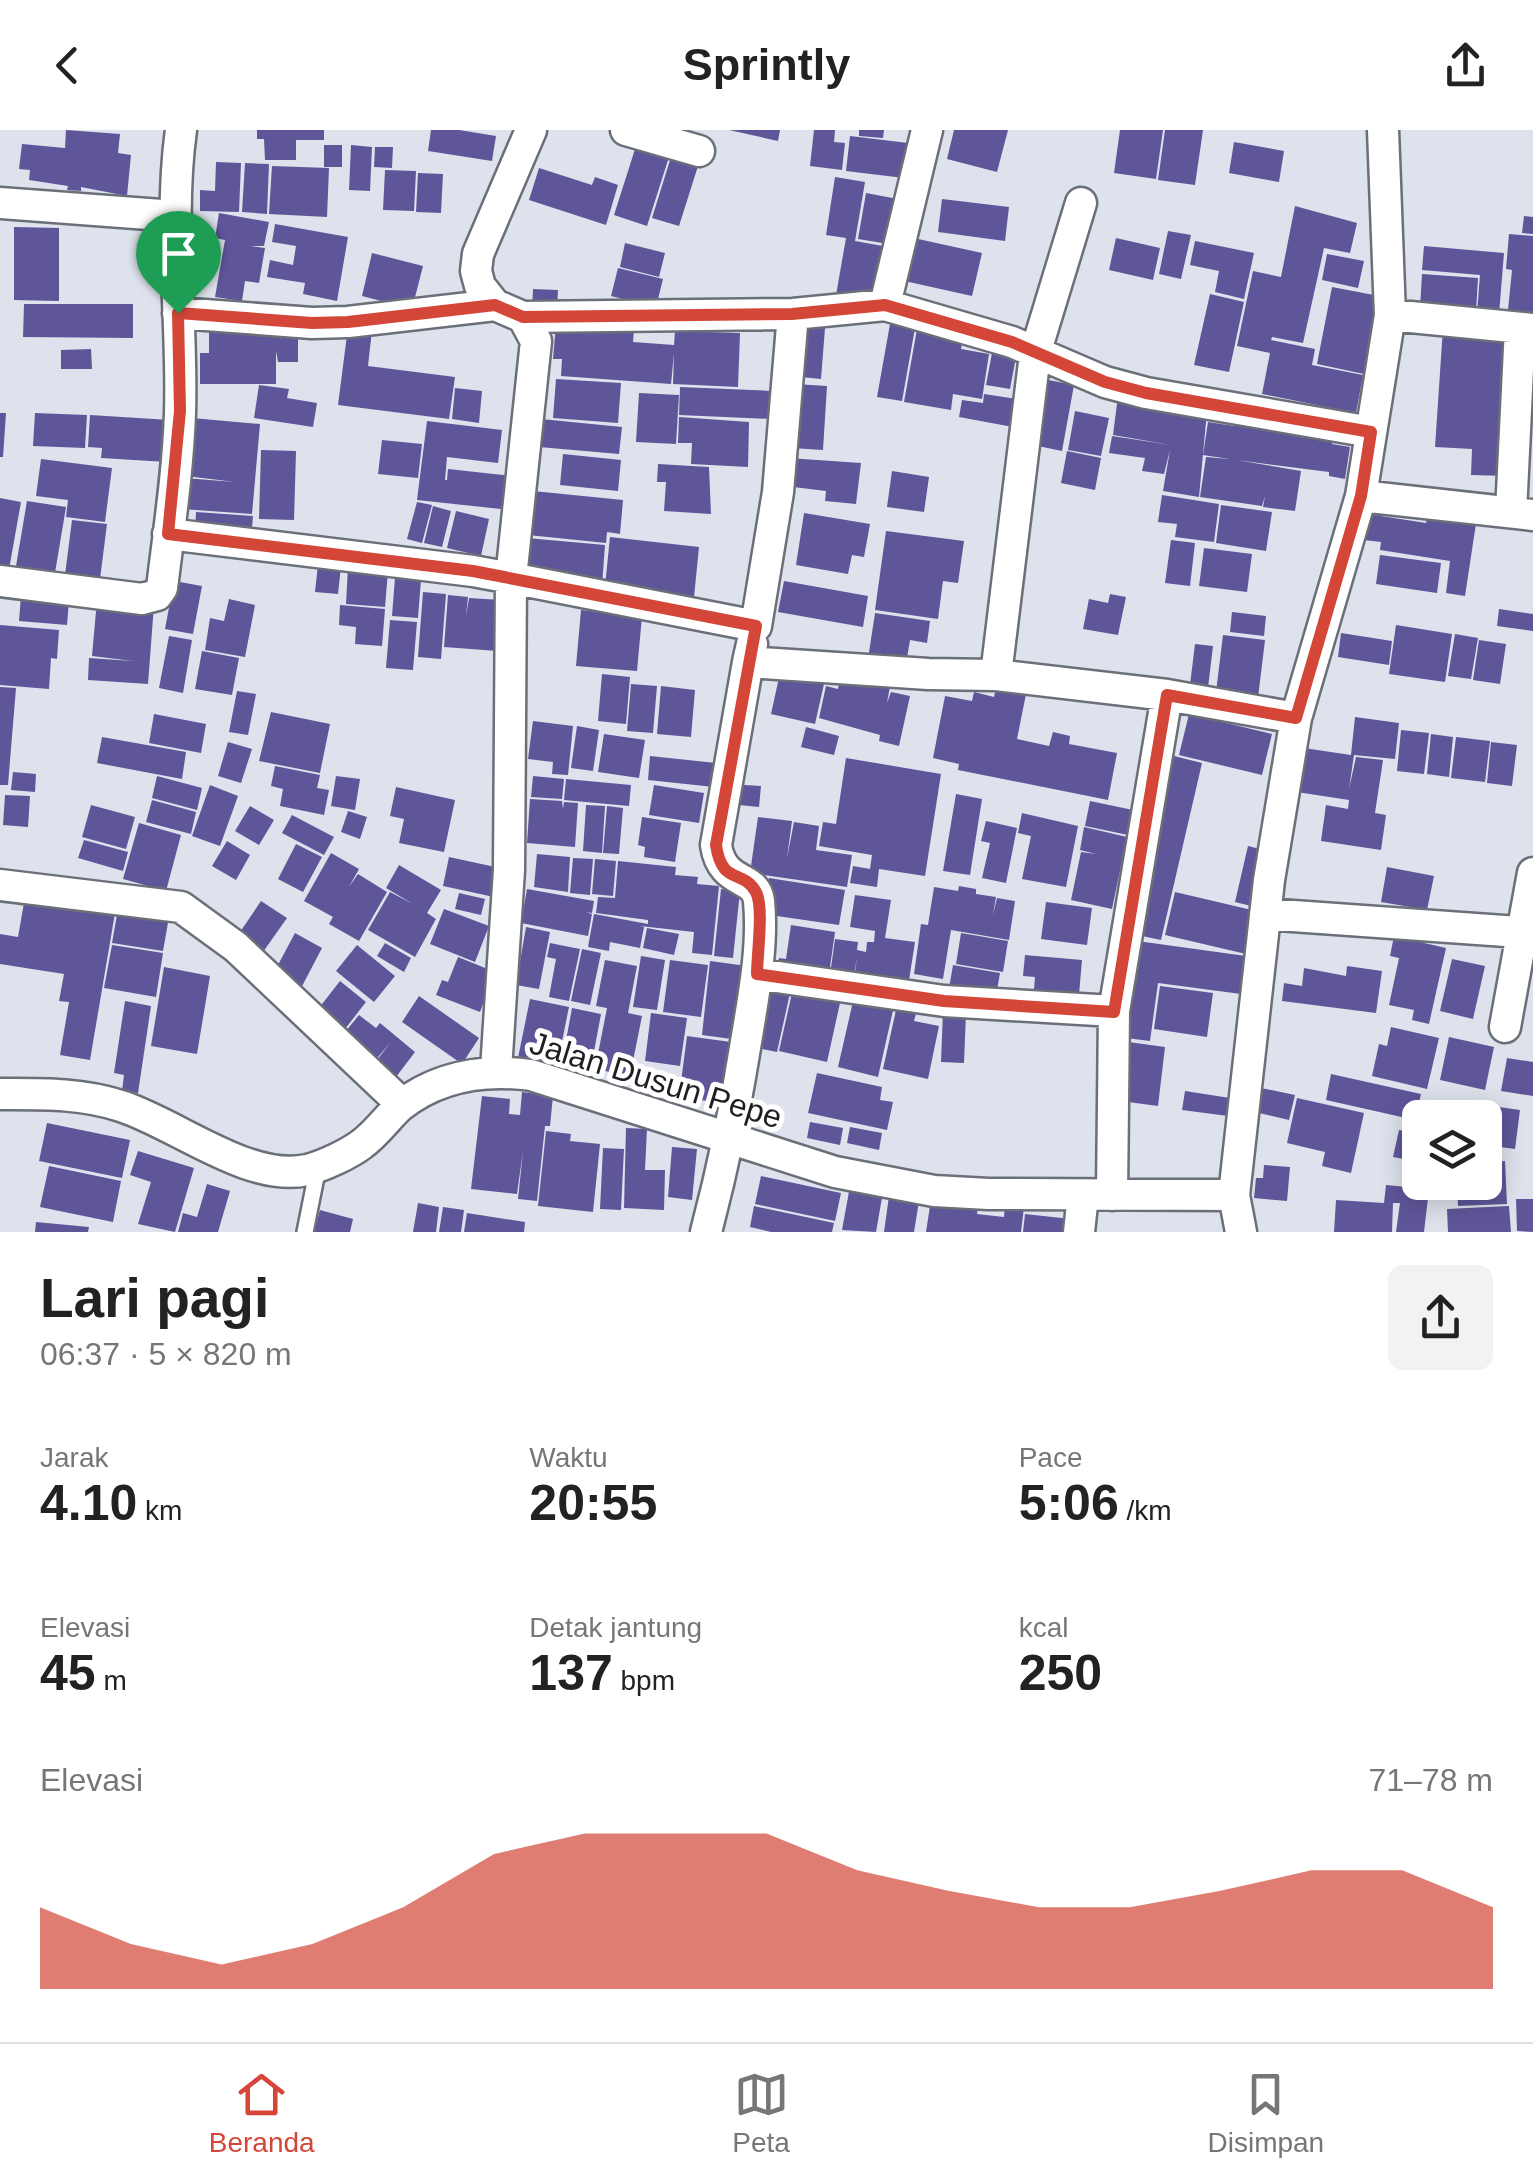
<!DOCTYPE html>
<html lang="id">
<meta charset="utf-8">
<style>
:root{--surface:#fff;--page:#f2f2f2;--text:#222;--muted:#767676;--line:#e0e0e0;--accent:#d44738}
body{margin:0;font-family:Helvetica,sans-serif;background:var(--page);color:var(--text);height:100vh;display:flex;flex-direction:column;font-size:38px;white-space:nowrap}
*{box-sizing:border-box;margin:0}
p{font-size:32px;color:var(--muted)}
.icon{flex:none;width:55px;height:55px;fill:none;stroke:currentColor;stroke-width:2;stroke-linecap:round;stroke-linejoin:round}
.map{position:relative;height:1102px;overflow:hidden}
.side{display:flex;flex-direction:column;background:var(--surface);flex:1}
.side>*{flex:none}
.fabs{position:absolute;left:1402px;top:970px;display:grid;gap:20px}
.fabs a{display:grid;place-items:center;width:100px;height:100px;border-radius:15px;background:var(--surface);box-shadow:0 5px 25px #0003;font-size:50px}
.pin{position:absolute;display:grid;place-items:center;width:85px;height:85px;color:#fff;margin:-102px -42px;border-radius:50% 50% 50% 0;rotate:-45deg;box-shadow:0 0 10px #0007}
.pin .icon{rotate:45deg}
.round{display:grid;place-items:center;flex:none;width:105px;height:105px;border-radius:15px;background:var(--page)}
.summary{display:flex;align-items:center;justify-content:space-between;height:170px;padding:0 40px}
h1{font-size:55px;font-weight:700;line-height:75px}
.stats{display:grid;grid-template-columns:repeat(3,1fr);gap:15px;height:170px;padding:10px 40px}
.stats div{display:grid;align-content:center}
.stats b{font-size:50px;font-weight:700}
.stats small{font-size:28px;font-weight:400}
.stats p{font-size:28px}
.chart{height:280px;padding:20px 40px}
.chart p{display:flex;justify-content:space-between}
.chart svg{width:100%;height:180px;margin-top:10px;fill:var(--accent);opacity:.7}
header{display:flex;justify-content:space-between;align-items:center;height:130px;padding:0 40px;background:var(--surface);font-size:45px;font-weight:700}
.dock{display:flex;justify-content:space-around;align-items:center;height:140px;border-top:2px solid var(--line);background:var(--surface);font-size:28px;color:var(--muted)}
.dock a{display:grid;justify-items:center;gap:5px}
.dock .on{color:var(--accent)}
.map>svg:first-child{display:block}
.building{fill:#5f569a}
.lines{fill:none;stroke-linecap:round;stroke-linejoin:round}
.lane-casing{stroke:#6a6f78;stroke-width:20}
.street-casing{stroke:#6a6f78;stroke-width:35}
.lane{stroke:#fff;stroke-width:15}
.street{stroke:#fff;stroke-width:30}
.route-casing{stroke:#fff;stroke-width:20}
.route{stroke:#d44738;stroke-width:12}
.labels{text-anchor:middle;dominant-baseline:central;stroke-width:10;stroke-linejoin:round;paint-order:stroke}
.street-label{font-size:32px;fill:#1d1f23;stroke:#fff}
</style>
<header><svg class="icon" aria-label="back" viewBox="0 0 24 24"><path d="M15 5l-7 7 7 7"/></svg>Sprintly<svg class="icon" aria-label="share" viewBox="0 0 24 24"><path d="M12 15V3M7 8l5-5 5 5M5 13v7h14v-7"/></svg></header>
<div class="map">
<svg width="1533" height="1102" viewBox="0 0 1533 1102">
<rect width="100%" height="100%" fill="#dde2ec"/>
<path class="building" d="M66,0L120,4L118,23L131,25L127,66L81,57V61L67,60L68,56L29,50L30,40L19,39L22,14L65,18Z
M257,0H324V10H296V30H265L264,9H257Z
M431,0H459L496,6L492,31L428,21Z
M729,0H780L778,11Z
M814,0H835L834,12L845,13L842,40L810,36Z
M859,0H884L883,8L859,6Z
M954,0H1008L997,42L947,29Z
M1120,0H1163L1156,49L1114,43Z
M1165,0H1203L1195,55L1158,50Z
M850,6L908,13L904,48L846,41Z
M1234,12L1284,21L1279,52L1229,43Z
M324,15H342V37H324Z
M351,15L372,17L370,61L349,60Z
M636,16L669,27L647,96L614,85Z
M375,17H393L392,38L374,37Z
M671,27L698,36L679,96L652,88Z
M216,32L241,33L239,82L200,81V60L215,61Z
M245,33L269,34L267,84L242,82Z
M272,36L329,38L327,87L269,84Z
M539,38L592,55L595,47L618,55L606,95L529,70Z
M385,40L416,41L414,81L383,80Z
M418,43L443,44L441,83L416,82Z
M835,47L865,52L855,111L883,116L874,172L836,165L846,108L826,105Z
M866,63L903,70L895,115L858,109Z
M942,69L1009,77L1005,111L938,102Z
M1295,76L1357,93L1350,123L1324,118L1303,213L1272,207L1271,210L1315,219L1312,235L1363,245L1356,283L1262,264L1270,223L1237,216L1253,141L1281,147Z
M219,83L269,92L264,116H251L265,118L259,153L245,151L242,171L215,167L225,110L215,108Z
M1524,86L1533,87V104L1522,103Z
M275,94L348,107L337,171L303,164L305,153L267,147L270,130L293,135L296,116L272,112Z
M14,97L59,98V171L14,170Z
M1168,101L1191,105L1181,149L1159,144Z
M1509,104L1533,106V193L1507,190L1512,140L1506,139Z
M909,107L982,123L972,166L900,150Z
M1116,108L1160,118L1153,150L1109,140Z
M1195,111L1254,123L1244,169L1215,162L1219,141L1190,135Z
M625,113L665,123L659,147L620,137Z
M1424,116L1504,123L1499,184L1477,183L1480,145L1422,140Z
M372,123L423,136L412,179L362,166Z
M1327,124L1364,131L1358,158L1322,150Z
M618,138L663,149L656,177L611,166Z
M1422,144L1478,148L1476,182L1420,178Z
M1332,157L1379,166L1364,244L1317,234Z
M533,159L558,160L557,180H532Z
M1210,164L1244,172L1229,242L1194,235Z
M24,174H133V208L23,207Z
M209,194L298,195V232H278L276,221V254H200V223H209Z
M556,194L634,200L633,212L674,215L675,201L740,203L738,257L673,254L674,223L671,254L561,246L562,229H553Z
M890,194L915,198L902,271L877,267Z
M348,197L372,200L368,236L455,247L449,289L338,275Z
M804,197L825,198L821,249L801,247Z
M1443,198L1512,200L1507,346L1471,345L1472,319L1435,317Z
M917,199L963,208L961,219L989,224L982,269L953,264L951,280L904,272Z
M91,219L92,239H61V220Z
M992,223L1016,227L1010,259L986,255Z
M1038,248L1074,255L1062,321L1033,315Z
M556,249L621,253L618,293L553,288Z
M795,254L827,256L823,320L791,318Z
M259,255L289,259L287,268L317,273L313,297L254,288Z
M680,257L773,261L771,289L679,285Z
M455,258L482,261L479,293L452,289Z
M639,263L679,265L676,314L636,312Z
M984,264L1017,269L1013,297L959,287L962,270L983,273Z
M1118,266L1207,281L1199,367L1163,361L1170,320L1164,344L1142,341L1145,328L1109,323L1112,306L1171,315L1113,305Z
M1075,281L1109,288L1101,326L1068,320Z
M0,283H6L3,327H0Z
M35,283L87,285L85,318L33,316Z
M90,285L170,290L167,332L101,328L102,318L88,317Z
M1235,286L1334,304L1332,314L1350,317L1345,349L1329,346V342L1236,330L1301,341L1295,381L1263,377L1265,366L1262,376L1200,367L1206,327L1229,329L1203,325L1208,292L1234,296Z
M679,287L749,292L748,337L691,334L692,313H678Z
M192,288L260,294L252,384L182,379L184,348L235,352L186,346Z
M541,289L622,297L619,324L539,317Z
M427,291L502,300L498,333L447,327L445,350H447L448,339L513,346L510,380L417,370Z
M382,310L422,314L418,348L378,344Z
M261,320L296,321L294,390L259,389Z
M1067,321L1101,328L1095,360L1061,353Z
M563,324L621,330L618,361L560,355Z
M788,328L861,333L856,374L825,371L826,361L785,356Z
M41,329L112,338L105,392L66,387L68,370L36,366Z
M658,334L709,337L711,384L664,381L666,352H657Z
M892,341L929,347L924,382L887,377Z
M533,361L623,370L620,404L607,402L606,413L528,405Z
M1162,365L1219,374L1214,412L1175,407L1177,394L1158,392Z
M0,368L21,372L8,445L0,443Z
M27,371L66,377L54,449L15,442Z
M417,372L432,375L422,413L407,409Z
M1221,375L1272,382L1266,421L1216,413Z
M433,376L451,381L442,417L424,413Z
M1429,380L1477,387L1465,466L1446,463L1450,431L1380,420L1381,412L1364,410L1368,384L1426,393Z
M456,381L489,389L481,426L447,418Z
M196,382L253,386L251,409L195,405Z
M804,383L870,394L864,427L852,425L848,444L796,435Z
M72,390L107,394L100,449L65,445Z
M886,401L964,411L958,453L943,451L938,489L875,480Z
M610,407L699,417L694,467L605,456Z
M527,408L605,415L602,456L539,450L540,437L525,436Z
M1171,410L1195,413L1190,456L1165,453Z
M1204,418L1252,424L1247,462L1199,456Z
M319,425L342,427L338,464L315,462Z
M1380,425L1441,433L1437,463L1376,454Z
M396,435L422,437L418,488L392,486Z
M348,437L388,441L385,477L346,474Z
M174,451L202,456L193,504L165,499Z
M784,451L868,466L863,497L778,482Z
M423,462L446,464L441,529L418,527Z
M1110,464L1126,467L1118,505L1083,499L1089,469L1108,473Z
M448,465L468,467L466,486L469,468L501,470L497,521L444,517Z
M21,466L69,471L67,495L19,491Z
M229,469L255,475L245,527L205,520L210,488L224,491Z
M97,470L154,475L148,554L88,550L89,528L133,531L92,526Z
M340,475L385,479L382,516L355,514L356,497L339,495Z
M1499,479L1533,484V501L1497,496Z
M581,480L642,486L637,541L576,536Z
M1232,482L1266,486L1264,506L1230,502Z
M875,483L930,491L927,513L910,510L906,534L868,529Z
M390,490L417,492L413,540L386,538Z
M0,495L59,500L57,529L51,528L49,559L0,555Z
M1396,495L1452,504L1445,552L1389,544Z
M1341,503L1392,511L1389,535L1338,527Z
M1455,504L1478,508L1471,549L1448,546Z
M1223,505L1265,510L1257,576L1215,570Z
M169,506L192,510L183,563L159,558Z
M1479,510L1506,514L1500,554L1473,550Z
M1195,514L1213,516L1207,566L1189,563Z
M202,521L239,528L232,565L195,559Z
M782,534L826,545L815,594L771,584Z
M841,542L891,551L887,573L891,562L910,566L899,616L879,611L880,605L819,588L826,556L838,559Z
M602,544L630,547L626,594L598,591Z
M631,554L657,556L653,603L627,601Z
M661,556L695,560L691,607L657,604Z
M0,557L16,558L8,655H0Z
M996,558L1026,564L1017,609L1049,616L1053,602L1070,606L1069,614L1117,623L1108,670L958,640L959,634L933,628L945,566L972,571L974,562L994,567Z
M237,561L256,564L248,605L229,602Z
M271,582L330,594L320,643L259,631Z
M154,584L206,594L201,623L149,613Z
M1189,584L1272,604L1262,645L1179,625Z
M1355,587L1399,593L1395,629L1354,625L1349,659L1356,627L1383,630L1375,683L1386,685L1381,720L1321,711L1326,675L1348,679L1349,670L1290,661L1297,617L1351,625Z
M533,591L573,596L568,645L552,644L553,632L528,629Z
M577,596L599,600L593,641L571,638Z
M806,597L839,606L834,625L801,617Z
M1401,600L1429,603L1424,644L1397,641Z
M604,604L645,610L639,648L598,642Z
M1431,604L1453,607L1449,647L1427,644Z
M102,607L186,622L182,649L97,633Z
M1456,607L1490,611L1485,652L1451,648Z
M228,612L252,619L241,653L218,646Z
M1491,612L1517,615L1512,656L1487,653Z
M1170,625L1202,633L1161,810L1128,803Z
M650,626L716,633L714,657L648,650Z
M846,628L941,644L925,746L879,739L877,757L850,753L853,736L870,739L872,725L819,716L823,692L836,694Z
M275,636L320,645L317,658L329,660L324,685L280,676L283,659L271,656Z
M13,642L36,644L35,662L11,660Z
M157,646L202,658L197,680L152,668Z
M336,646L360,649L355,680L331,676Z
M533,646L564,649L562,669L531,667Z
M566,649L631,655L629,676L564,670Z
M730,654L761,656L759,677L729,674Z
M210,655L238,666L220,716L192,706Z
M654,655L704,663L699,693L649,685Z
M396,657L455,670L444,722L399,713L404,689L390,686Z
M956,664L982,669L970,745L943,741Z
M5,665L30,666L28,697L3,695Z
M530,669L562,671L563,679L564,672L578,673L575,717L527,713Z
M152,670L196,682L191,704L146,692Z
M1090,671L1133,680L1128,705L1085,696Z
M91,675L135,687L126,719L82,707Z
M586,675L605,676L602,723L583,721Z
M250,676L274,690L259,715L235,701Z
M607,676L623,678L619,724L603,723Z
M348,681L367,687L360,709L341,702Z
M1022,683L1078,696L1066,757L1022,749L1031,706L1018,703Z
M292,685L334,707L324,725L282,703Z
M642,687L681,693L675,732L644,727L645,717L638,715Z
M758,687L792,691L787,728L794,692L819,696L816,720L852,725L847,757L750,743Z
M986,691L1017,698L1006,753L982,748L990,713L981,711Z
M139,693L181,705L166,761L123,749Z
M1084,697L1127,707L1112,779L1071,770L1081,722L1096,724L1080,720Z
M84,710L128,722L123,741L78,728Z
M227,711L250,725L236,750L212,736Z
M296,714L322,727L303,762L278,749Z
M1248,716L1268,721L1255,777L1235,772Z
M331,723L359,739L349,757L358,744L387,762L359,811L329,794L333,787L304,771Z
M537,724L570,727L568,762L534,757Z
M449,727L500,738L494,767L443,756Z
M573,728L593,729L590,765L570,763Z
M595,729L616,731L613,766L592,764Z
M618,731L676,737L675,745L698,747L697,754L719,756L712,825L692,823L694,802L640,796L644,797L640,818L610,812L609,821L588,817L594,784L648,794V790L596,783L598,767L615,768Z
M399,735L441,760L427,783L436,789L415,827L368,800L390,762L413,774L386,758Z
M1387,737L1434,746L1427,780L1381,772Z
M769,748L845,760L839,795L763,784Z
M959,756L976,759V764L996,767L993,785L997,768L1015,771L1009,810L951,800L943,849L914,844L921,794L928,795L934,757L958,761Z
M527,759L594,771L592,783L586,782L592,784L588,806L521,793Z
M721,759L740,761L733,828L714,826Z
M1175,762L1256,781L1246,824L1165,805Z
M459,763L485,769L481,785L455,779Z
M855,765L891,770L885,808L915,812L907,863L853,856L857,828L852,855L829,852L835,809L858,812L857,820L866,822L867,812H874L875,801L850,797Z
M25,767L115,783L90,930L60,925L69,872L59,871L64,844L0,834V804L18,807Z
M261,771L287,788L263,822L238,805Z
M1046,772L1092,778L1087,815L1041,809Z
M118,779L169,787L163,821L112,813Z
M444,779L489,796L475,832L430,814Z
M791,795L835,802L828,851L776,844L779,828L786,829Z
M526,797L550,802L539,859L516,855Z
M647,798L679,804L674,825L643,818Z
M295,803L322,818L299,862L271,848Z
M961,803L1008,811L1003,842L956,834Z
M1394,806L1446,818L1429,894L1412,890L1414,880L1389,875L1399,828L1390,826Z
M1130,810L1246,826L1241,864L1158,853L1150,911L1118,907Z
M385,813L411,828L404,842L377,826Z
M550,813L580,819L569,871L549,867L556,829L547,827Z
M112,815L163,823L156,867L104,858Z
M357,815L395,846L374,872L336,841Z
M582,819L601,823L590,875L571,871Z
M1025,825L1082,830L1078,876L1033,872L1035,847L1023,846Z
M641,826L665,830L657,880L633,877Z
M458,827L495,842L480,882L436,865L442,850L448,852Z
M1452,829L1485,836L1473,889L1440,881Z
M605,830L637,836L628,883L642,886L630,946L595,939L607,878L596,876Z
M670,830L708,835L701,887L663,882Z
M710,831L747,836L739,910L702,905Z
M953,835L1000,843L995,872L948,864Z
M1347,836L1382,841L1376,883L1282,871L1284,853L1302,856L1304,838L1346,846Z
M164,837L210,846L197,924L151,916Z
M768,848L792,854L777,922L753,917Z
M340,851L366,872L345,899L319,878Z
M794,854L842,864L827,932L779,921Z
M1160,856L1213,863L1207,907L1154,899Z
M419,866L479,908L462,934L402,892Z
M854,867L894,876L878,947L838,937Z
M530,869L569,877L557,936L518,928Z
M125,871L151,876L138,963L122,961L124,945L114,943Z
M898,871L918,876L914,891L939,896L928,949L883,939Z
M572,878L601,884L590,943L561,938Z
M943,881L966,883L964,933L941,932Z
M651,883L687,888L680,936L645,931Z
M359,885L376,898L380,893L415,922L393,951L373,935L391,912L372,934L341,907Z
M1391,897L1439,908L1427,959L1372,946L1379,914L1387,916Z
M687,906L738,913L729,974L679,967Z
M1449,907L1494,917L1485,960L1440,950Z
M1121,911L1165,917L1158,976L1113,970Z
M1507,928L1533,932V966L1501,961Z
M817,943L882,957L880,970L893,972L887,1000L808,983Z
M1331,944L1421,964L1415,990L1326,970Z
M1261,958L1295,965L1289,990L1255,982Z
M1185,961L1230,968L1228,986L1182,980Z
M522,962L553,966L550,996H545L537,1071L518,1069L523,1021L517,1064L471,1059L482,966L510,969L509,984L520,985Z
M1297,968L1364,983L1351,1043L1322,1036L1325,1022L1287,1013Z
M1499,977L1520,980L1515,1019L1485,1015V988H1449L1450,980L1498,987Z
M810,992L843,998L840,1015L807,1008Z
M47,993L130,1010L122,1048L39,1031Z
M850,997L882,1003L879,1020L847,1013Z
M626,998L647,999L645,1040H665L664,1080L624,1078Z
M1399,1000L1420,1004V1032L1393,1027Z
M546,1001L571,1004L570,1011L600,1014L593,1082L538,1076Z
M672,1017L697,1019L692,1070L668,1067Z
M603,1018L624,1019L621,1080L600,1079Z
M138,1021L194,1038L175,1102L138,1094L151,1052L130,1045Z
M1505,1031L1507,1074L1458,1076L1457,1052H1485V1032Z
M1264,1035L1290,1037L1287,1071L1254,1068L1256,1048H1263Z
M49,1036L121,1051L113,1092L40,1077Z
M761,1046L841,1063L835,1091L755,1074Z
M207,1054L230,1061L218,1102H178L183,1083L197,1087Z
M1386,1055L1429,1059L1424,1102H1396L1400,1073H1393L1392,1102H1334L1336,1070L1384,1073Z
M850,1056L883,1062L876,1102L842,1100Z
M889,1066L919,1071L914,1102H884Z
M1516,1069H1533V1102L1517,1101Z
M418,1073L439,1077L436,1102H413Z
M1005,1074L1024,1077L1021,1102H926L930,1076L978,1078L977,1084L1004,1087Z
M754,1076L834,1093L832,1102H771L750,1097Z
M1509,1076L1511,1102H1448L1447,1079Z
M443,1077L464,1080L461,1102H439Z
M320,1080L353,1089L350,1102H314Z
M467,1083L525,1092L524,1102H464Z
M1025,1084L1071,1089L1069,1102H1023Z
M36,1092L89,1097L88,1102H35Z"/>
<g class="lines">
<defs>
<path id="lane" d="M305,1102L318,1037"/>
<path id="street" d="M626,0L699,21
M0,73L175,86
M885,175L927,0
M178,183L312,193L348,192L495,175
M1390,185L1533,199
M523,187L793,184L885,175L1012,212L1105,252L1146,263L1371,302
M1361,366L1533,385
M1511,382L1520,198
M168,404L473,441L511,448L536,211L523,187L495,175L480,156L476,141L478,124L531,0
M0,451L142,469L157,465L162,458C169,400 178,341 180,283C183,188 168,94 181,0
M752,514L748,532L928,544L996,545L1167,565L1296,588
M996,545L1035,224L1081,73
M0,755L181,777L236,817L402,974
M1265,784L1533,803
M757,844L944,871L1114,881
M1505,897L1533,743
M496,940L509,740L511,448L756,496L778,362L793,184
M0,964C42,964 81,963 121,976C177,994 249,1053 307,1040C323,1036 349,1024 362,1014C377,1003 387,988 400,976C438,946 485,939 531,945L835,1042L934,1061L989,1064L1234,1065
M1112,1065L1114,881L1167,565
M706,1102C724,1034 737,970 748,900C755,858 763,813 759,771C756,744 722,756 716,715L748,532
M1079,1102L1083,1065
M1241,1102L1234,1065L1269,750L1296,588L1361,366L1390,185L1383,0"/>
</defs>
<use href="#lane" class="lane-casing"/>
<use href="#street" class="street-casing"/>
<use href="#lane" class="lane"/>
<use href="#street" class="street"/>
</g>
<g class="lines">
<defs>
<path id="route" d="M495,175L523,187L792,184L885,175L1012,212L1105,252L1146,263L1371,302L1361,366L1296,588L1167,565L1114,882L944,871L757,844C757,825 764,777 756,762C742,738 722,756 716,715L756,496L473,441L168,404L180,281L178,183L312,193L348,192Z"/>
</defs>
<use href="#route" class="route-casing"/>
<use href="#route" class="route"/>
</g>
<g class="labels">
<g class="street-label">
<text transform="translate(656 950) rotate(17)">Jalan Dusun Pepe</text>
</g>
</g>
</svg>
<div class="fabs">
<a><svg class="icon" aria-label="layers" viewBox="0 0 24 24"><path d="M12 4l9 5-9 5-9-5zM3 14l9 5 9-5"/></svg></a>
</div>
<div class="pin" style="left:178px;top:183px;background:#1e9e55"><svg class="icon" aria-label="arrive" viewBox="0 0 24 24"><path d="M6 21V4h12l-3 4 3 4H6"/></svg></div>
</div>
<section class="side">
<div class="summary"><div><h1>Lari pagi</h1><p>06:37 · 5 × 820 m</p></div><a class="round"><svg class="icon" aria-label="share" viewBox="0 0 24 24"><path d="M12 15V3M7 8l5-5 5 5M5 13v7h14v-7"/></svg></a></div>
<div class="stats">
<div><p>Jarak</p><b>4.10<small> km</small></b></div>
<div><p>Waktu</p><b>20:55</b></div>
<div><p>Pace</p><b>5:06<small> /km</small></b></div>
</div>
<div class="stats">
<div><p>Elevasi</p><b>45<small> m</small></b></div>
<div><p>Detak jantung</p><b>137<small> bpm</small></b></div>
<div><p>kcal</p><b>250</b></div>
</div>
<div class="chart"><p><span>Elevasi</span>71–78 m</p>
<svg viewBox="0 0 160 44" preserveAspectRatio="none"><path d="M0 44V24L10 33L20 38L30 33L40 24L50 11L60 6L70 6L80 6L90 15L100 20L110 24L120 24L130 20L140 15L150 15L160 24V44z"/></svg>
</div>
</section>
<nav class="dock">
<a class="on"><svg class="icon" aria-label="home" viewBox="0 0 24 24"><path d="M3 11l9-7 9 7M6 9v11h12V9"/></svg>Beranda</a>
<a><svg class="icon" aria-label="map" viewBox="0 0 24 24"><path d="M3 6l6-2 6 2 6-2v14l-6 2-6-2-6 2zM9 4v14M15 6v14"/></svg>Peta</a>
<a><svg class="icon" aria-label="saved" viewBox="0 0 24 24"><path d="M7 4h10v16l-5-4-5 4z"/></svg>Disimpan</a>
</nav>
